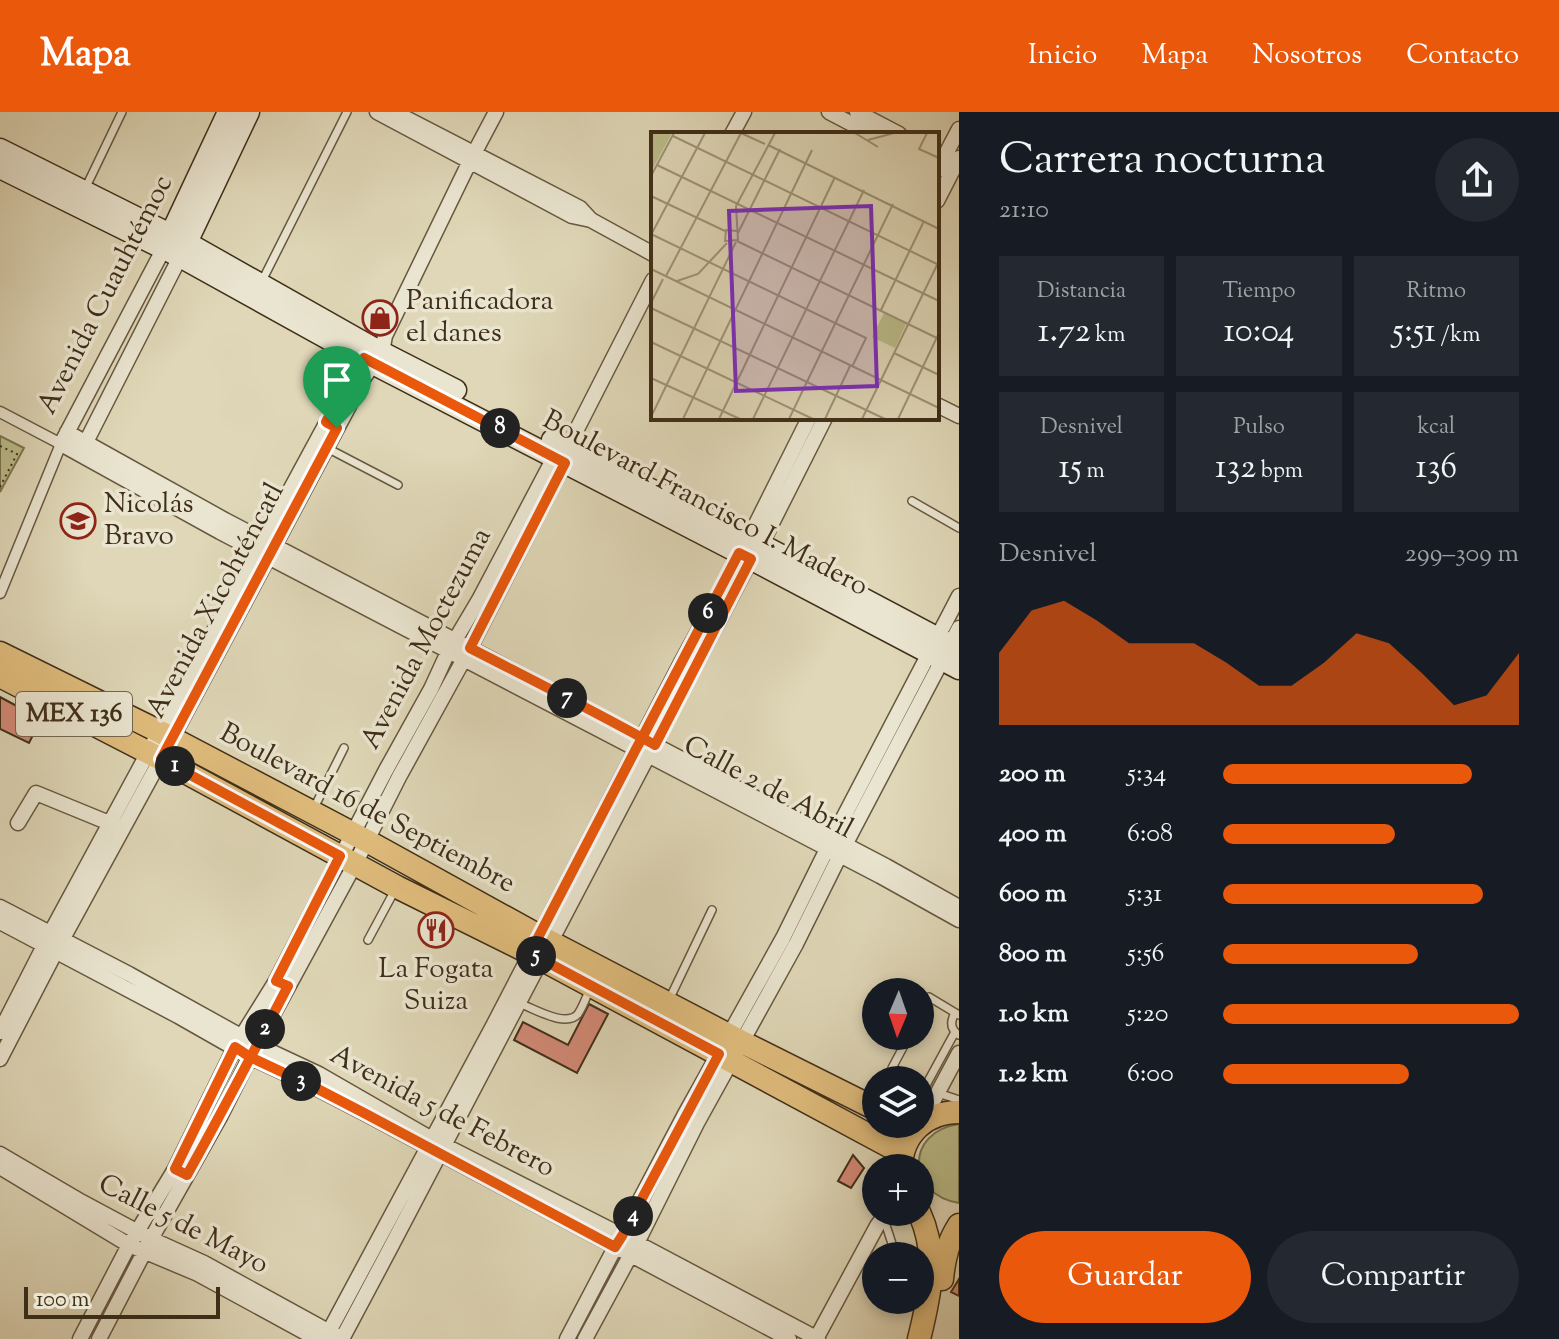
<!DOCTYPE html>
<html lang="es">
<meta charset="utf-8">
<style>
:root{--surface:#171b24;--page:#242831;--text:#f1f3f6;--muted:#9ea1a6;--accent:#ea580c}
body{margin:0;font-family:"Sorts Mill Goudy",serif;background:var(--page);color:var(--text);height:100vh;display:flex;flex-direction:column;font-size:30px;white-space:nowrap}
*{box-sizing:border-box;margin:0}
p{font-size:26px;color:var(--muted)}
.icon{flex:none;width:44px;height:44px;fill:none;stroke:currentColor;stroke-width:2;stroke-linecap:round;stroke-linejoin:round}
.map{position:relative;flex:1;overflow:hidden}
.side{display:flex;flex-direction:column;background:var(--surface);width:600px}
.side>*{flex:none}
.needle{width:52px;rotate:182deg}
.buttons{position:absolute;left:862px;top:866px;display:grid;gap:16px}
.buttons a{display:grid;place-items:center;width:72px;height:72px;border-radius:50%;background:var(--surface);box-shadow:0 4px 12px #0003;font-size:40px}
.scale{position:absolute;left:24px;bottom:20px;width:196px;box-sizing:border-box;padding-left:8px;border:4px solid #3f2e18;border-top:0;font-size:22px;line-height:28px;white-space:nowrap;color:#3f2e18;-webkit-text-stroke:6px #eae5d0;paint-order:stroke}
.pin{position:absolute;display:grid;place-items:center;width:68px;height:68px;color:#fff;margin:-82px -34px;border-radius:50% 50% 50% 0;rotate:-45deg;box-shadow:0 0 8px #0007}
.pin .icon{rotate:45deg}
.km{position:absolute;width:40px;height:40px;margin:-20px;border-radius:50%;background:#222;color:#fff;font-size:22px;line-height:40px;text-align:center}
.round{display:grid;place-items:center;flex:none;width:84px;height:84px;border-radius:42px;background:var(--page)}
.headline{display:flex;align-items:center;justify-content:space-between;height:136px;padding:0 40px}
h1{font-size:44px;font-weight:600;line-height:60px}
.metrics{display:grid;grid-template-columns:repeat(3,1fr);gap:12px;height:136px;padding:8px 40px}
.metrics div{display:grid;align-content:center;border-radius:0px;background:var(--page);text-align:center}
.metrics b{font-size:34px;font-weight:600}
.metrics small{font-size:22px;font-weight:400}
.metrics p{font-size:22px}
.chart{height:224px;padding:16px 40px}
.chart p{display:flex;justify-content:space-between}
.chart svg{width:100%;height:144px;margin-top:8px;fill:var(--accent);opacity:.7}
.button{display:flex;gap:16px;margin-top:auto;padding:16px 40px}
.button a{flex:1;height:92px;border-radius:48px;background:var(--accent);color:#fff;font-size:32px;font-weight:600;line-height:92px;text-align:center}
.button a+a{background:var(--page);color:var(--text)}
ul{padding:0 40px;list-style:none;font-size:26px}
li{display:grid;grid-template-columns:128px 96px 1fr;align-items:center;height:60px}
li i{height:20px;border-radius:10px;background:var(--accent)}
header{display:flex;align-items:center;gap:48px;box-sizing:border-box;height:112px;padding:0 40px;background:var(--accent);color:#fff}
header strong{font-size:38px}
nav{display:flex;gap:44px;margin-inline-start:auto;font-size:28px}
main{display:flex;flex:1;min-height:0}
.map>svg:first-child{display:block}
.green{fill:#babc89;stroke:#7c7550;stroke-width:2}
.building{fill:#d48a77;stroke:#3f2e18;stroke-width:2}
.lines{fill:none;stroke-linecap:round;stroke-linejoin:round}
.service-casing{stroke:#675840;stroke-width:10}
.pedestrian-casing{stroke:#675840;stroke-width:13}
.minor-casing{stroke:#675840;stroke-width:17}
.secondary-casing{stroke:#3f2e18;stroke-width:23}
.primary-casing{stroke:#3f2e18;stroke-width:25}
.path{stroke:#3f2e18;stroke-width:2;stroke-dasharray:2 4;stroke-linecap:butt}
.service{stroke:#eae5d0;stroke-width:7}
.pedestrian{stroke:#eae5d0;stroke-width:10}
.minor{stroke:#eae5d0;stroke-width:14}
.secondary{stroke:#eae5d0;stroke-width:20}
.primary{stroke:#e0bc7c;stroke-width:22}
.route-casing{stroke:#fff;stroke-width:16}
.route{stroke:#ea580c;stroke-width:10}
.labels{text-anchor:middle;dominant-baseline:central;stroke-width:7;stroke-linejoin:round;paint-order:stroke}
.shield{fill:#eae5d0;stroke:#72654f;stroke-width:2}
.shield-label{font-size:26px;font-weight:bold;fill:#3f2e18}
.street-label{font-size:28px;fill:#3f2e18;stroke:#eae5d0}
.poi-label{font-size:28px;fill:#3f2e18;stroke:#eae5d0;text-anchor:start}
.inset-road{fill:none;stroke:#9f9377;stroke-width:2}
.view{fill:#7b2cbf;fill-opacity:0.15;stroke:#7b2cbf;stroke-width:4}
.inset-edge{fill:none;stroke:#3f2e18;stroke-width:4}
</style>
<header>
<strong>Mapa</strong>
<nav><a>Inicio</a><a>Mapa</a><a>Nosotros</a><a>Contacto</a></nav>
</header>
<main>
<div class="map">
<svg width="959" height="1227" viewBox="0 0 959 1227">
<rect width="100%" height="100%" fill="#dfd7b7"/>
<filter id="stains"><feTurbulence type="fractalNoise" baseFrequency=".0025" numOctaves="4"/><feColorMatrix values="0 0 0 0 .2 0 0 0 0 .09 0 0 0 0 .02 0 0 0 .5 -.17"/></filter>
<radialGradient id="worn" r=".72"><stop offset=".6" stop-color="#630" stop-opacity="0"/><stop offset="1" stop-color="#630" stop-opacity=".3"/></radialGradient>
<path class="green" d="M0,324L24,336L0,380Z
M959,1012V1091C907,1083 904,1020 959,1012Z"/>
<path class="building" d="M0,585L41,607L29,631L0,617Z
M589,892L608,902L577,961L514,928L523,910L568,933Z
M853,1043L864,1056L851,1076L838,1069Z
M959,1167V1184L951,1180Z"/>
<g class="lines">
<defs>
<path id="service" d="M85,77L122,0
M262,169L347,0
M327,336L398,373
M912,389L959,416
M313,698L344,636
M368,828L396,776
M668,890L712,798
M521,892C535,897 566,916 578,902C583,895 586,885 590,877
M955,901C950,910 950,917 959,923
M920,902L929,885L959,903
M909,924L892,956L912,968
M925,975L955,920
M938,981L959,988
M884,1107L896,1144"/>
<path id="pedestrian" d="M0,300L61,332L0,481"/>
<path id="minor" d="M377,0L572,104L591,108
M394,0L580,96L591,108L653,142
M829,0L871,22
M857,0L899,22
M732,22L744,0
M937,59L959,17
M937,89L959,46
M164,136L61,332L220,420L880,764L959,808
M937,293L959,304
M67,320L225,408L886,754L959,795
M82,338L180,145
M18,711L36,681L119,715
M0,795L129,862L257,933L319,962L432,1027L637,1131L818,1227
M0,810L178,904L250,945L312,974L366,1002L789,1227
M0,920L51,820L355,258L368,241
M0,947L56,839L161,647L365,264L382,240L385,224L469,51L496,0
M922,1010L959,941
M0,1042L82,1090L151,1127L204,1151L335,1223
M0,1055L129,1133L198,1162L317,1227
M80,1227L129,1133L175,1057L235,935L276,869L386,658L431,577L448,540L480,486L557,340
M99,1227L151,1127L221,1003L250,945L355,752L399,665L470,536L557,365L573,339L575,321L653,168
M325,1227L494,912L681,551L749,426L809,306
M342,1227C480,968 616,708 751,447L761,433L825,306
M567,1227L684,1004L783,826L827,737L959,484
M585,1227L637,1131L697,1011L796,832L845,733L959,516
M816,1227L877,1114L887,1100"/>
<path id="secondary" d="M0,37L188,131L372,235L456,278
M0,56L180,145L373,252L739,441L959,557
M165,134L228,0
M182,141L249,0
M552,328L749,426L959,537"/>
<path id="primary" d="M0,541L160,620L367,729L539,824L742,930L876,997
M0,564L161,647L397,775L530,841L902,1041
M901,1055C902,1022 926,1000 959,1000
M942,1167C944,1146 948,1130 959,1113
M919,1227C930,1183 939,1143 919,1100"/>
</defs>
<use href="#service" class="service-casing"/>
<use href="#pedestrian" class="pedestrian-casing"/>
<use href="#minor" class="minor-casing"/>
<use href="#secondary" class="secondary-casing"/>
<use href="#primary" class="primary-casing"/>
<path class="path" d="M0,334L17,342L0,375"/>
<use href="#service" class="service"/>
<use href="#pedestrian" class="pedestrian"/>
<use href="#minor" class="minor"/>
<use href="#secondary" class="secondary"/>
<use href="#primary" class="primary"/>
</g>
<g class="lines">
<defs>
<path id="route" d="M337,316L161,647L340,744L276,869L288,874C255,937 222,1001 187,1063L175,1057L235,935L250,945L312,974L366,1002L615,1135L622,1124L719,942L530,841L636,637L642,626L739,441L751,447L655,633C594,599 532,568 470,536L565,351L364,246L355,258L326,310L337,316"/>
</defs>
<use href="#route" class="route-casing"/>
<use href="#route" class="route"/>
</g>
<defs>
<symbol id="shop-ring" viewBox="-11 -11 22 22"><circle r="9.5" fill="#eae5d0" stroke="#8f2418" stroke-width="1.5"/><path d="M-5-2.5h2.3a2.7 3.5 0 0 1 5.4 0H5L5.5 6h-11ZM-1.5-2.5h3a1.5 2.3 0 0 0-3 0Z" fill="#8f2418"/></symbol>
<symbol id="university-ring" viewBox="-11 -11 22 22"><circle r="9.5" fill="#eae5d0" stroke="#8f2418" stroke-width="1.5"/><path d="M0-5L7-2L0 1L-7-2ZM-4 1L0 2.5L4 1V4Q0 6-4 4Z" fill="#8f2418"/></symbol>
<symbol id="restaurant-ring" viewBox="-11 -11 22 22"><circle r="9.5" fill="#eae5d0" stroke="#8f2418" stroke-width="1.5"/><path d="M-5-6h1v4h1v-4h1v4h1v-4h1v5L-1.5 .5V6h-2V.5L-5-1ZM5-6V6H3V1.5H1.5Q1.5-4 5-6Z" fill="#8f2418"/></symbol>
</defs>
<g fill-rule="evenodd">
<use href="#shop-ring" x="360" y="186" width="40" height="40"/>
<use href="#university-ring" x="58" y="389" width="40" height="40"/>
<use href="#restaurant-ring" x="416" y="798" width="40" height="40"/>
</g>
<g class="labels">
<rect class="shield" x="16" y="580" width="116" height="44" rx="6"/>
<g class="shield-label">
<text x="74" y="602">MEX 136</text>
</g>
<g class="street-label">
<text transform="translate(106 183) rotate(-63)">Avenida Cuauhtémoc</text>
<text transform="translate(705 392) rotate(28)">Boulevard Francisco I. Madero</text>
<text transform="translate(216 489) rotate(-62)">Avenida Xicohténcatl</text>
<text transform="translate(427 527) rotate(-62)">Avenida Moctezuma</text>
<text transform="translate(768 676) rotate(28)">Calle 2 de Abril</text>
<text transform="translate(367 697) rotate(28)">Boulevard 16 de Septiembre</text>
<text transform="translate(442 1000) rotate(28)">Avenida 5 de Febrero</text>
<text transform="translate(183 1113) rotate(27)">Calle 5 de Mayo</text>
</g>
<g class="poi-label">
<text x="406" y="190">Panificadora<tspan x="406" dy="32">el danes</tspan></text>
<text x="104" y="393">Nicolás<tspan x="104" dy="32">Bravo</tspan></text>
<text x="436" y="858" text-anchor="middle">La Fogata<tspan x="436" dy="32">Suiza</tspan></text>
</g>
</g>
<g transform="translate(651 20)">
<rect width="288" height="288" fill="#dfd7b7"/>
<path d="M0,1H21L1,38H0ZM233,181L255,192L244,216L221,205Z" fill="#babc89"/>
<path class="inset-road" d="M90,1L114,12M204,1L227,15M276,1L268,17L288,26M22,4L288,133M217,8L243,1M117,13L288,97M6,33L288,169M0,44L23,1M0,64L74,99M86,99L75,98L74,109L87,108L85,74L124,1M87,101L129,17M0,102L215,206L201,235M0,103L54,1M86,109L288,207M0,137L288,276M15,144L90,1M26,149L47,142L76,111M0,171L12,147M0,176L234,287M230,178L273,89M0,210L162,287M243,221L288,243M0,246L89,287M0,285L85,110M32,287L161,18M68,287L184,45M102,287L213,58M138,287L242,72M174,287L199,234M211,287L288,129M247,287L287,203"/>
<path class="view" d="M220,74L226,254L85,259L78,79Z"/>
<rect width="288" height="288" class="inset-edge"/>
</g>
<rect width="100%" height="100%" filter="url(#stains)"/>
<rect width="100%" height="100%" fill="url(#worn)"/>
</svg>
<div class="buttons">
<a><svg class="needle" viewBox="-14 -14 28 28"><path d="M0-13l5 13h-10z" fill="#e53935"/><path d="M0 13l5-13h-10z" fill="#9ea1a6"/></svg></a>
<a><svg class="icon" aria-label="layers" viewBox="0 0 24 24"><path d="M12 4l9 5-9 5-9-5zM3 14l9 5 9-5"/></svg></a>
<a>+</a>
<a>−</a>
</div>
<div class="scale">100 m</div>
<div class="pin" style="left:337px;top:316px;background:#1e9e55"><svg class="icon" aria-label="arrive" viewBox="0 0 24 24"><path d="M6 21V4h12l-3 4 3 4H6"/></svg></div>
<b class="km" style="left:175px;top:654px">1</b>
<b class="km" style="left:265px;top:917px">2</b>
<b class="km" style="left:301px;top:969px">3</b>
<b class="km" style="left:633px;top:1104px">4</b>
<b class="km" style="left:536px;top:844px">5</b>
<b class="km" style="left:708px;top:501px">6</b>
<b class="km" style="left:567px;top:586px">7</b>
<b class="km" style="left:500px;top:316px">8</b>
</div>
<section class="side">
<div class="headline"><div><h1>Carrera nocturna</h1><p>21:10</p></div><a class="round"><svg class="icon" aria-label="share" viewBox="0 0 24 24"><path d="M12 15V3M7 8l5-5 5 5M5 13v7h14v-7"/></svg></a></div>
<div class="metrics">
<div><p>Distancia</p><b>1.72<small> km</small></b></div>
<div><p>Tiempo</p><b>10:04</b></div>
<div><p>Ritmo</p><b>5:51<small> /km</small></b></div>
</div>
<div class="metrics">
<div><p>Desnivel</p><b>15<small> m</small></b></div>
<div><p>Pulso</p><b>132<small> bpm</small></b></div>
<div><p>kcal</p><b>136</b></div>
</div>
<div class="chart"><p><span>Desnivel</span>299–309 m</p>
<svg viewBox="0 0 160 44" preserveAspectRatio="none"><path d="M0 44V22L10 9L20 6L30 12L40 19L50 19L60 19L70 25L80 32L90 32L100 25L110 16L120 19L130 28L140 38L150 35L160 22V44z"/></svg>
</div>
<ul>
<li><b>200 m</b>5:34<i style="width:84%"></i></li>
<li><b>400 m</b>6:08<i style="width:58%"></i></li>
<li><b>600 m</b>5:31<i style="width:88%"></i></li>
<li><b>800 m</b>5:56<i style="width:66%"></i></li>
<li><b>1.0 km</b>5:20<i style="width:100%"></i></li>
<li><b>1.2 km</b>6:00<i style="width:63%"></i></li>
</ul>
<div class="button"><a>Guardar</a><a>Compartir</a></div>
</section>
</main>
